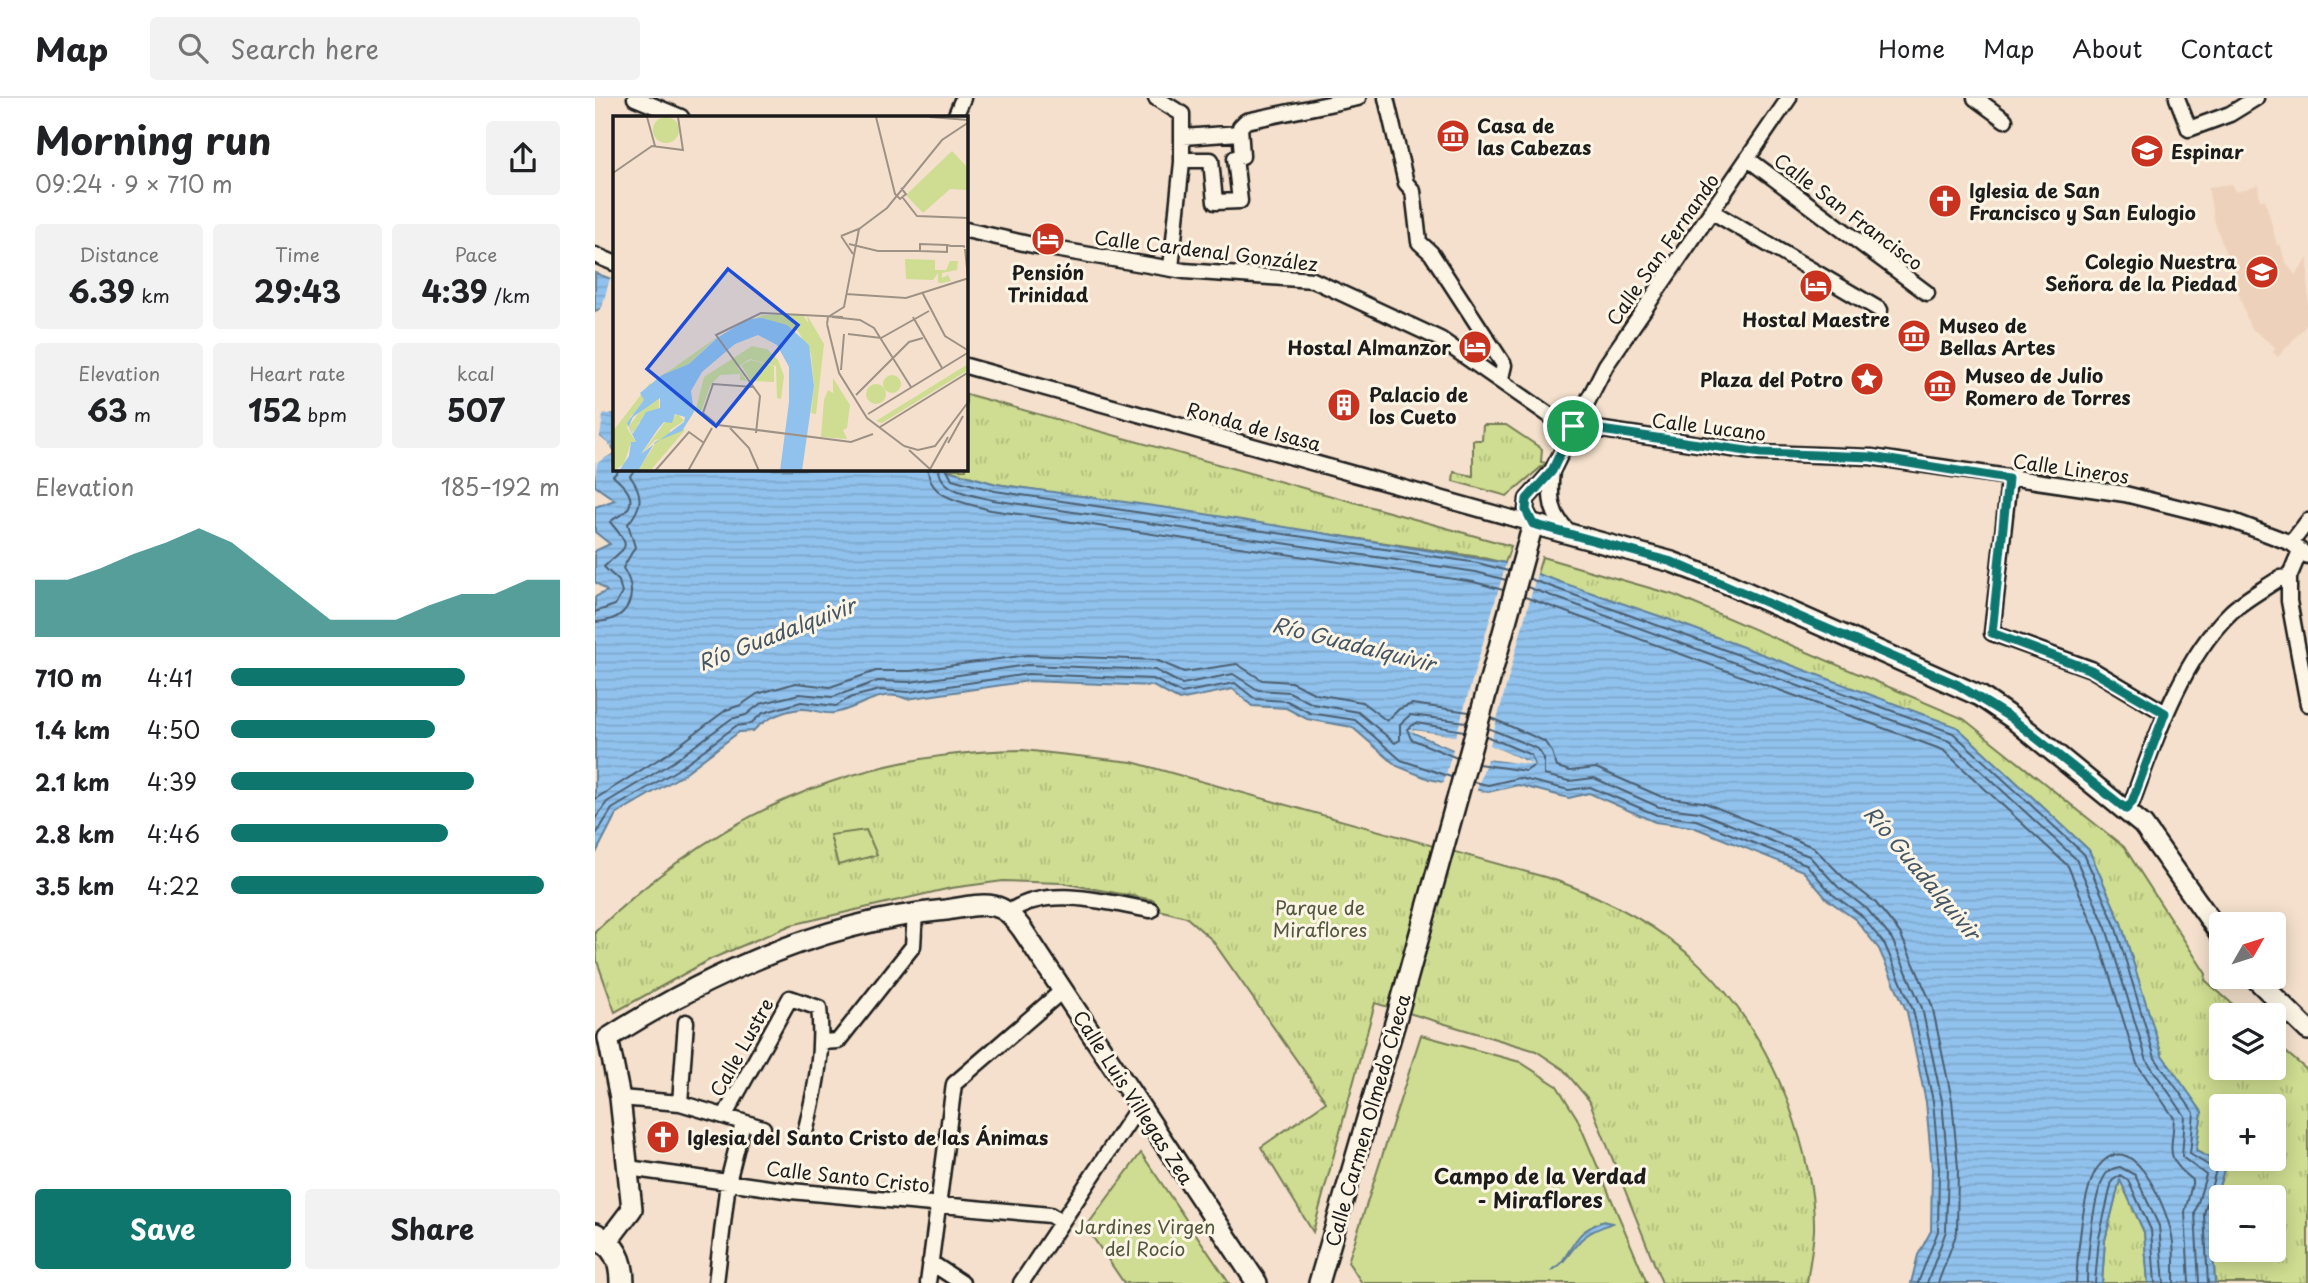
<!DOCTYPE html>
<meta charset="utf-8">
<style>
:root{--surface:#fff;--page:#f2f2f2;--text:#202124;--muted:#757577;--line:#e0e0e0;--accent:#0f766e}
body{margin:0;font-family:"Playpen Sans",sans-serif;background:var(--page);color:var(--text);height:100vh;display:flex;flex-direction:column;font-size:26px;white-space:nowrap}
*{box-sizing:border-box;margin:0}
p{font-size:23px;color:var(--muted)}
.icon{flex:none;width:38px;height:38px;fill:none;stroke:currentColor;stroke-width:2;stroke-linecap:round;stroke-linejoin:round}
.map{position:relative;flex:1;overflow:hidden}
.details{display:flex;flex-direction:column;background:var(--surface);width:595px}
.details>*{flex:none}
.needle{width:46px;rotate:51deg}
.tools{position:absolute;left:1614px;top:814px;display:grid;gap:14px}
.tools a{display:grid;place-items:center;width:77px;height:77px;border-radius:7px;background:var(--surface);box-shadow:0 4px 18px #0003;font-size:35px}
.pin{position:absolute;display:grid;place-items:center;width:60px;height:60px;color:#fff;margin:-30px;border:4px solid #fff;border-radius:50%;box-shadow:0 2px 7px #0007}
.round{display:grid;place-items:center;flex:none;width:74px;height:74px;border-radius:7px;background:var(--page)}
.head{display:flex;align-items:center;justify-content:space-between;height:119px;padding:0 35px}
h1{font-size:38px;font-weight:700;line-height:52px}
.metrics{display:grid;grid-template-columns:repeat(3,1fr);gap:10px;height:119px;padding:7px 35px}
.metrics div{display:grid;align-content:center;border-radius:7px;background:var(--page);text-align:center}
.metrics b{font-size:30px;font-weight:700}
.metrics small{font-size:19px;font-weight:400}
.metrics p{font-size:19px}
.chart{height:196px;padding:14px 35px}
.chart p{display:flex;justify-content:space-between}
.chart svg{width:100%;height:126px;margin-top:7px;fill:var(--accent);opacity:.7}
.cta{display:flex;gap:14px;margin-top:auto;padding:14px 35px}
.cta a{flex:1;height:80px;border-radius:7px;background:var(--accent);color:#fff;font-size:28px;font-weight:700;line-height:80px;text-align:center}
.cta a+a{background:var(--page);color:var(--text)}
ul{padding:0 35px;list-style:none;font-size:23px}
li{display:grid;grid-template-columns:112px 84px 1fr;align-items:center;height:52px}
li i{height:18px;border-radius:9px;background:var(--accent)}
header{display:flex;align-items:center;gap:42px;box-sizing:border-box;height:98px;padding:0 35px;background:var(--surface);border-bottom:2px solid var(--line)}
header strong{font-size:33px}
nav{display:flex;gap:38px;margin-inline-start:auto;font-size:24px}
.search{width:490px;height:63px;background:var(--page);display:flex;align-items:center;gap:18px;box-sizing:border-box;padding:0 24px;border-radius:7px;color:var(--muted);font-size:26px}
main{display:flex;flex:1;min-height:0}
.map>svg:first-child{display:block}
.built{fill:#eed1bb}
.grass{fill:url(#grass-tufts);stroke:#757c56;stroke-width:2;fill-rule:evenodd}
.garden{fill:#cedd91;stroke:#757c56;stroke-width:2}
.water{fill:url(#water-rules);stroke:#628099;stroke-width:2;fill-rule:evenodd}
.pier{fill:#f4e0cc;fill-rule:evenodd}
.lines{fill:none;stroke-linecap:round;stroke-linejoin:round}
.shore{stroke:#4b5e70;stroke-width:2}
.minor-casing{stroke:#1c1c1c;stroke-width:19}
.tertiary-casing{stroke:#1c1c1c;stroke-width:24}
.primary-casing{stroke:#1c1c1c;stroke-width:28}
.minor{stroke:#fcf5e5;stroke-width:14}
.tertiary{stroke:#fcf5e5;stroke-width:19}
.primary{stroke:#fcf5e5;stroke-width:23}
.route-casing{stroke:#fff;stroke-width:14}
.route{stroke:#0f766e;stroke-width:9}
.labels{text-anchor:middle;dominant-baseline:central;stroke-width:6;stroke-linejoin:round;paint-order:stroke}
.poi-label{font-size:19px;font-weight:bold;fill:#1c1c1c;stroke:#fcf5e5;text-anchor:start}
.street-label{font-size:19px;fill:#1c1c1c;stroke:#fcf5e5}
.park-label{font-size:19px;fill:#51563f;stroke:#fcf5e5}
.water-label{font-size:21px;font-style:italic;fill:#455665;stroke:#fcf5e5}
.neighbourhood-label{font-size:21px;font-weight:bold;fill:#1c1c1c;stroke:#fcf5e5}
.inset-road{fill:none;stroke:#9e9286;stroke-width:2}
.view{fill:#1d4ed8;fill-opacity:0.15;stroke:#1d4ed8;stroke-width:3.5}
.inset-edge{fill:none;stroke:#1c1c1c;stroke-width:3.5}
</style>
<header>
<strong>Map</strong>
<div class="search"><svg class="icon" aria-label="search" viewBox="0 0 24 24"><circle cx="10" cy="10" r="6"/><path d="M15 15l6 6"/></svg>Search here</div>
<nav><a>Home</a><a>Map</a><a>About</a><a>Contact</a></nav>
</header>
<main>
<section class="details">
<div class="head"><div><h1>Morning run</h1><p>09:24 · 9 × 710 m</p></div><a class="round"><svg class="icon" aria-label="share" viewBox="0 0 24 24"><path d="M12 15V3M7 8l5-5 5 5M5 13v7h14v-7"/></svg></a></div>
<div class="metrics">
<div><p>Distance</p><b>6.39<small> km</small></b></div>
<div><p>Time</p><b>29:43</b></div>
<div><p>Pace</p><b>4:39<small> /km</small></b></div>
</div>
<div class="metrics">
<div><p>Elevation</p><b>63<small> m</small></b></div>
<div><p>Heart rate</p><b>152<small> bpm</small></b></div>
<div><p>kcal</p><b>507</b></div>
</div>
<div class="chart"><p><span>Elevation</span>185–192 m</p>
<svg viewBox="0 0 160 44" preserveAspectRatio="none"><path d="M0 44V24L10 24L20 20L30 15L40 11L50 6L60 11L70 20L80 29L90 38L100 38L110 38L120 33L130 29L140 29L150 24L160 24V44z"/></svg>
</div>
<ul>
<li><b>710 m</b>4:41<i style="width:71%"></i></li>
<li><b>1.4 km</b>4:50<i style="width:62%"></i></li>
<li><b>2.1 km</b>4:39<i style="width:74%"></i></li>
<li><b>2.8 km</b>4:46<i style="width:66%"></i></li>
<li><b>3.5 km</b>4:22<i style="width:95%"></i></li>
</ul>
<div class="cta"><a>Save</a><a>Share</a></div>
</section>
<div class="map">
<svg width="1713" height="1185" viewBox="0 0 1713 1185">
<defs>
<pattern id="grass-tufts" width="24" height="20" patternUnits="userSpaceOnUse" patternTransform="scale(1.75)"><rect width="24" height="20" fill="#cedd91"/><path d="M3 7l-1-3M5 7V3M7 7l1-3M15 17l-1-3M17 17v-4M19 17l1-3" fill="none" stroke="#b0bd7c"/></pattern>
<pattern id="water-rules" width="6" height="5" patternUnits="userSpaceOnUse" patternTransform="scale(1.75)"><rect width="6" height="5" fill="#91c2ed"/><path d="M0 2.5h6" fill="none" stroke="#7ca6cb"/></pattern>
</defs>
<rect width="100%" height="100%" fill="#f4e0cc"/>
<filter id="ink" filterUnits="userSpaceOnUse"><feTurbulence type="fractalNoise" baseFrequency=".0143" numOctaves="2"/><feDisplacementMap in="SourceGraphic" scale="14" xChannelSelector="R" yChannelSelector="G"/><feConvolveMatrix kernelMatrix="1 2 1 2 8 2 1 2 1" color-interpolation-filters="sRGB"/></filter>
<g filter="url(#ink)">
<path class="built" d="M1637,86L1640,94L1663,87L1665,103L1670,101L1682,147L1685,146L1690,163L1700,177L1713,160V225L1683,259L1678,254L1681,250L1655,229L1619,121L1613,89Z"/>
<path class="grass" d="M371,296L916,448L910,465L884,459L401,386L349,371H371Z
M888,327H911L947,351L946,364L951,365L912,398L858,383L859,374L878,378V342H887Z
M947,459L1079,497L1369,621L1529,749L1611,876L1610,882L1650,917H1626V970H1678V943L1713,973V1185H1620L1616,1116L1630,1068L1601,1053L1607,1014L1567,958L1526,825L1494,752L1362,629L942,476ZM1626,1008H1678V1060H1626ZM1626,1099H1678V1152H1626Z
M428,652L537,664L957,781C1076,823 1149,888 1194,1007C1208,1046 1220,1090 1219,1132C1218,1150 1214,1168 1212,1185H1067L994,1002L968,971L941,953L780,905L718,1134L666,1049L731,1004L617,842L591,819L559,811V802L467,785L408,783L356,790L196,827L116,861L20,914L2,863L0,834C121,716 258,654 428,652Z
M1525,1081L1549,1134L1553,1185H1507L1510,1142Z"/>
<path class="garden" d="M271,732L282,757L243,767L235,737Z
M826,937L925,964L962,988L982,1020L1052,1185H767L753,1164Z
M546,1055L634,1185H529L491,1129Z"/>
<path class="water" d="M0,175L19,182L7,210L0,213Z
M19,315V352L5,339L0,316Z
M19,355V371H349L401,386L573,410L910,465L1073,521L1362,629L1494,752L1526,825L1567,957L1607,1014L1601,1053L1630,1068L1616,1116L1620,1185H1553L1549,1134L1525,1082L1510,1142L1507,1185H1316L1323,1157L1336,1133L1337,1071L1331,1004L1312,914L1284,851L1261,822L1232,801L1208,773L1098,729L1060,724L994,695L974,700L923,687L893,694L834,681L802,668L757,629L712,621L691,610L657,608L638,591L584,602L558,588L434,583L312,601C285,589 262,612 239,615C228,617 218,610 207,611C189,612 170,621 158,633L144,634L86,678L21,716L0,757V499L12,493L0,484V453L15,446L0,434V409L20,402L0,388V364ZM819,632L878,642L930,662C893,669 852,650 819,635Z
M1008,1123L1017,1125C1005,1130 992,1134 983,1145C972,1157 971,1164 956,1173C959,1170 965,1167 968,1162C983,1140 981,1135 1008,1123Z"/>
<path class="pier" d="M15,180L19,182V218L7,213L0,216L7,209Z
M0,224L19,229V257L0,251L3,229Z
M0,270L19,273V276H15L12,297L19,301V305L0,300Z
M19,312V315L8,317L5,339L16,348L19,355L2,365L0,382V361L16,354L0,342V313Z
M912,462L943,472L895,647L940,667L892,661L881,695L848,687L858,651L812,631L861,638ZM832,637L877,645L921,662L875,653Z"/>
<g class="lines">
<path class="shore" d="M333,371C334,402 372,405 396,412L879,484L908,492
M344,371C345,394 379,397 398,402L881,474L911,482
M352,371L357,381L400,393L883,465L913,473
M935,481L1358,635L1489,756L1520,827L1560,960L1599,1015L1595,1056L1621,1072L1609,1116L1613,1185
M932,489L1354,643L1481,761L1511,830L1552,963L1590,1018L1587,1059L1611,1077L1600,1115L1604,1185
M930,499L1348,652L1473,768L1501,834L1542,966L1579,1020C1577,1054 1569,1060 1598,1082L1590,1114L1594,1185
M0,514L20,507L27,495L24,483L9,469C30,447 40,453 15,424C19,420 25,418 30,414C44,400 28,387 18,378L25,371
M0,524C34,523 45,497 28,470L40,449L33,426C47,409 49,397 35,378L40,371
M896,620L949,643L957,654L962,669L975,673L1001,670L1067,699L1108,704L1218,749L1250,781L1280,804L1305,835L1337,907L1357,1002L1363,1070L1362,1134L1343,1185
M893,630L943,651L949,661V677L974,683L999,680L1064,709L1104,714L1214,758L1243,789L1272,811L1297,841L1327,910L1347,1003L1353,1070L1351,1133L1332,1185
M862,660L816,641L812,631L821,625L869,633
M883,666L931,673L940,667L936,657L891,638
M879,684L893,687L924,680L974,692L995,689L1062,717L1101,722L1211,766L1237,796L1266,817L1290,847L1318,912L1338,1003L1344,1070L1343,1133L1323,1185
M0,701L72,656L131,612L146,607L162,596L201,585L235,589L281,573H316L432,557L561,562L589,574L642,566L667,582L696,584L721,596L767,604L792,623L804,611L817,606L874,614
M0,721L12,704L78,664L136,621L151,617L165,606L204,596L238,599L283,583L315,584L432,567L560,572L587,586L638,576L663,592L694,594L718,606L763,614L800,645L805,642V626L815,617L871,624
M0,738L17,711L82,672L141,628L155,626L168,615L206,604L241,608L257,599L285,592L314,594L433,576L558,581L586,595L640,585L660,601L692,603L715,615L760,622L806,662L856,679
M1481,1185C1482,1160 1488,1088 1503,1069C1536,1027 1567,1102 1574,1126C1580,1143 1579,1167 1579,1185
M1492,1185C1492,1162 1498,1094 1511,1076C1515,1071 1519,1070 1525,1069L1540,1077L1564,1128L1569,1185
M1500,1185L1504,1140L1517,1083L1525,1077L1533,1082L1556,1132L1560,1185"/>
<defs>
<path id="minor" d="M40,0L86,19
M561,0L587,16V64L576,170
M791,0L811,85L818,93L824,144L836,155L909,267L906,280
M1380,0L1410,22
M1582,0L1594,31L1635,16L1661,0
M360,19L368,0
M588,39L645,35
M1153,61L1332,195
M587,62H616L620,104L645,103L640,60L647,58L645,29L651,23L763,0
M1116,113L1285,212
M371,132L442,148L589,173L718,182L845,241L967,326L1165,355L1276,359L1530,396L1638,423L1696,445L1713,458
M0,157L19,165
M371,268L938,426
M957,373C954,398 955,419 976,435
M1414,381L1397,535L1496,571L1570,615
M938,426L931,412L932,401L957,373L1011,267L1194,0
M1696,445L1713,423
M1705,453L1694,479V503L1713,606
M1531,711L1537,704C1560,641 1587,561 1636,514C1650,501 1669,491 1685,480L1694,479
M414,814C453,786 512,805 556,812
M227,944L243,943L318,848L320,814
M25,1000L85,1005L168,1030
M85,1005L91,924
M130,1017L195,900L224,910C229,956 220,994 209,1039
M33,1070L196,1093L455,1117L466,1124
M335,1164L367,1185
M121,1185L133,1084L148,1025
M333,1185L359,986L468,892
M426,1185L544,1008"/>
<path id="tertiary" d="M1658,878L1713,932
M12,1144L37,1111L25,1000L13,940C115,875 229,823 351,812C365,810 385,805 399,808C413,811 419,821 427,831L662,1185
M724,1185L802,918L938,426L1077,464L1124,482L1385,598L1417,620L1548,727L1626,837"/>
<path id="primary" d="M0,1137C20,1148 27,1162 27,1185"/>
</defs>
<use href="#minor" class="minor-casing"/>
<use href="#tertiary" class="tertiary-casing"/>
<use href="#primary" class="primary-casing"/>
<use href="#minor" class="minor"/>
<use href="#tertiary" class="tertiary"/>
<use href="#primary" class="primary"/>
</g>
</g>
<g class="lines" filter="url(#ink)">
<defs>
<path id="route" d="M978,328L1166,355L1276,359L1413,381L1397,535L1496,572L1570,615L1537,704L1531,711L1416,620L1363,587L1077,464L938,426L931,412L932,401L957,373Z"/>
</defs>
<use href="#route" class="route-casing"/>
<use href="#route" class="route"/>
</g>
<defs>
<symbol id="museum-disc" viewBox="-11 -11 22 22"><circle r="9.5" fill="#c8321e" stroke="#fcf5e5"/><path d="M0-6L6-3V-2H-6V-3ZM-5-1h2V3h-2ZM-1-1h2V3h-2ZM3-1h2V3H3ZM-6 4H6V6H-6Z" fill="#fff"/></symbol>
<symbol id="school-disc" viewBox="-11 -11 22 22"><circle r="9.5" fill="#c8321e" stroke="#fcf5e5"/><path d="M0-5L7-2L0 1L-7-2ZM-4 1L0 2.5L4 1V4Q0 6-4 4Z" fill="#fff"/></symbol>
<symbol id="church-disc" viewBox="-11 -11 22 22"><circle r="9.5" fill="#c8321e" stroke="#fcf5e5"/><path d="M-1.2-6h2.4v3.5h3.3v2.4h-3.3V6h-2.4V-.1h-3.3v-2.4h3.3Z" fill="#fff"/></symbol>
<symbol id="hotel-disc" viewBox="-11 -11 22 22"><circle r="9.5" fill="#c8321e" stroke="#fcf5e5"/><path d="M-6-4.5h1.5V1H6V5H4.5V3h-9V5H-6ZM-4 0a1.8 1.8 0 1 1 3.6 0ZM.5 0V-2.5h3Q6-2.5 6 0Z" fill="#fff"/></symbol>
<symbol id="sight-disc" viewBox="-11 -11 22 22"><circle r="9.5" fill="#c8321e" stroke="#fcf5e5"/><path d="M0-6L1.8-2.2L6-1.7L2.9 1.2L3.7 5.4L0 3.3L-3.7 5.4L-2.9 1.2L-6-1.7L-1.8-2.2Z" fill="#fff"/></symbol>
<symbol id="building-disc" viewBox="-11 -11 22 22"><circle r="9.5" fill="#c8321e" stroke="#fcf5e5"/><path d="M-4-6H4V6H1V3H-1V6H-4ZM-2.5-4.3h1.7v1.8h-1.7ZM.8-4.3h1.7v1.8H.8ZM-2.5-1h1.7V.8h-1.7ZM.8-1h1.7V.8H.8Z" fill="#fff"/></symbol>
</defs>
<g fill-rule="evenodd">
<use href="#museum-disc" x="839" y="19" width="38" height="38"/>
<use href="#school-disc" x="1533" y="34" width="38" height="38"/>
<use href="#church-disc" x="1331" y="84" width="38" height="38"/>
<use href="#hotel-disc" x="434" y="122" width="38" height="38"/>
<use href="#school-disc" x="1648" y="155" width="38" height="38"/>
<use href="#hotel-disc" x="1202" y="169" width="38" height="38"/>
<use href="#museum-disc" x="1300" y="219" width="38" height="38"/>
<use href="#hotel-disc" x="861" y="230" width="38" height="38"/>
<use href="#sight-disc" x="1253" y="262" width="38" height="38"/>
<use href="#museum-disc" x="1326" y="269" width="38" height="38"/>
<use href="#building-disc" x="730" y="288" width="38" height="38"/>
<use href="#church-disc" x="49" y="1020" width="38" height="38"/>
</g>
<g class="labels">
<g class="poi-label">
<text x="882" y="27">Casa de<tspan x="882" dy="22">las Cabezas</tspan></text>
<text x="1576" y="53">Espinar</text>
<text x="1374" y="92">Iglesia de San<tspan x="1374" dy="22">Francisco y San Eulogio</tspan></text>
<text x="1642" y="163" text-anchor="end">Colegio Nuestra<tspan x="1642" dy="22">Señora de la Piedad</tspan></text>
<text x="453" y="174" text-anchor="middle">Pensión<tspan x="453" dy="22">Trinidad</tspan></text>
<text x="1221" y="221" text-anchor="middle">Hostal Maestre</text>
<text x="1344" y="227">Museo de<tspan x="1344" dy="22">Bellas Artes</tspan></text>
<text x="856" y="249" text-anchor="end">Hostal Almanzor</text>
<text x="1370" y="277">Museo de Julio<tspan x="1370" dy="22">Romero de Torres</tspan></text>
<text x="1248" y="281" text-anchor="end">Plaza del Potro</text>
<text x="774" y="296">Palacio de<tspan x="774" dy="22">los Cueto</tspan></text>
<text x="92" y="1039">Iglesia del Santo Cristo de las Ánimas</text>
</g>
<g class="street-label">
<text transform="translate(1254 113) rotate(37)">Calle San Francisco</text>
<text transform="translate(1067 151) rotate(-55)">Calle San Fernando</text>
<text transform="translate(611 152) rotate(7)">Calle Cardenal González</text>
<text transform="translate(659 328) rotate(15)">Ronda de Isasa</text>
<text transform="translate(1114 328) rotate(7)">Calle Lucano</text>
<text transform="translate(1476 370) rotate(8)">Calle Lineros</text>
<text transform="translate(146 949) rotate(-61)">Calle Lustre</text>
<text transform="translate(539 999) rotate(57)">Calle Luis Villegas Zea</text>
<text transform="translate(772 1022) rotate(-74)">Calle Carmen Olmedo Checa</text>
<text transform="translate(253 1078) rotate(6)">Calle Santo Cristo</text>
</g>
<g class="park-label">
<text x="725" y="809">Parque de<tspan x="725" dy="22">Miraflores</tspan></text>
<text x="550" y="1128">Jardines Virgen<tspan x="550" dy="22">del Rocío</tspan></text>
</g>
<g class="water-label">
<text transform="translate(181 535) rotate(-21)">Río Guadalquivir</text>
<text transform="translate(759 545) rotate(14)">Río Guadalquivir</text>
<text transform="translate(1328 774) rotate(50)">Río Guadalquivir</text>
</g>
<g class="neighbourhood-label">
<text x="945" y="1077">Campo de la Verdad<tspan x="945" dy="24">- Miraflores</tspan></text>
</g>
</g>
<g transform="translate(18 18)">
<rect width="355" height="355" fill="#f4e0cc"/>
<path d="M40 14a13 13 0 1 1 26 0a13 13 0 1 1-26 0ZM150,199H190L195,207L194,199L211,228L203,298L198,297L201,270L198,238L185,215L149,202L106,220ZM104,221L76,248L49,259L59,253ZM139,230L154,233L165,244L171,260L168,283L164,282L163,250L137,243L124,251L134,265L127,264V258L107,259L97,270L88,296L83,293L91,261ZM355,248V254L269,307L263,305ZM220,262L237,289L234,312L230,314L234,323L208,321L211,284L215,274L220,277Z" fill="#cedd91"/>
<path d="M37,267L45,279L34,288L46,281V294L53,288L54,292L27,322L29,308L26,306L21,318L16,310L32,289L18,300L14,312L23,326H18L11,348L0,355V315ZM57,292L60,303L64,297L71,305L57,314V319L42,324L27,340L52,306H59L54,298ZM69,312L72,314L37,355H25L45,323Z" fill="#cedd91"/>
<path d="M339,35L355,52V74L337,73L310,97L293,79Z" fill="#cedd91"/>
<path d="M292,143L322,144V154H333L337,145H345L344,154L329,157V162L335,159L338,165L329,167H325V157L320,164L293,163ZM138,244L161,250V266L138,265L128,249ZM270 268a9 9 0 1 1 18 0a9 9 0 1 1-18 0ZM253 278a10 10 0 1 1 20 0a10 10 0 1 1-20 0Z" fill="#cedd91"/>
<path d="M149,202L174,209L196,229L201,270L189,355H167L176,286V251L164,229L145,219L122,228L89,256L78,275L81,296L69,315L42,326L25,355H6L16,340L18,326H23L14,307L31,284L27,277L49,259L76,248L104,222L135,203ZM47,282V292L33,296L20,318L16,310L20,301ZM62,298L72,301L71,306L28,338L45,313L51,306L59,307Z" fill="#91c2ed" fill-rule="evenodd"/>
<path class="inset-road" d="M34,1L42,30M263,1L282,78L287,83L293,78L288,72M316,1L356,4M0,57L39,30L70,34L65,1M290,82L304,100L356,102M228,120L240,138M228,120L248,112M236,128L265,135H307M334,129V136L307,135V128L334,129L338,130H350L352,131M352,133L355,162M309,176L332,220L356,235M233,178L293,182L356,162M219,201L247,204L261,212L298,271M300,201L329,252M214,208L215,201L231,191L246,113L274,92L329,24L356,6M214,208L226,257L254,302L291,330M235,218L268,222L316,195M228,254L231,218M243,279L296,226L310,222M255,298L356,236M102,307L90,297L100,268L140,271M105,309L238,326L260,318M267,311L356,256M117,312L136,332L146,355M143,317L147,280L103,219L148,197L230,201M335,327L350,300M291,330L305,334L322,330L356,285M296,334L318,354M42,355L76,316L91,327M75,355L99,312M316,355L335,321"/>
<path class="view" d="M115,153L185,209L103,310L34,253Z"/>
<rect width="355" height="355" class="inset-edge"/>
</g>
</svg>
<div class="tools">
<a><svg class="needle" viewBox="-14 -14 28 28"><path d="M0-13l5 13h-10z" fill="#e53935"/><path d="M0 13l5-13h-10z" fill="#757577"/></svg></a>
<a><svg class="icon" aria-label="layers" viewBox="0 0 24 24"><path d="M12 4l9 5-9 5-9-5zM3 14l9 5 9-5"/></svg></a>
<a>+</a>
<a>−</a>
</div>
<div class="pin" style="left:978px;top:328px;background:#1e9e55"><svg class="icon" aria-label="arrive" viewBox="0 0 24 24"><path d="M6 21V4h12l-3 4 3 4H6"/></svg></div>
</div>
</main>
